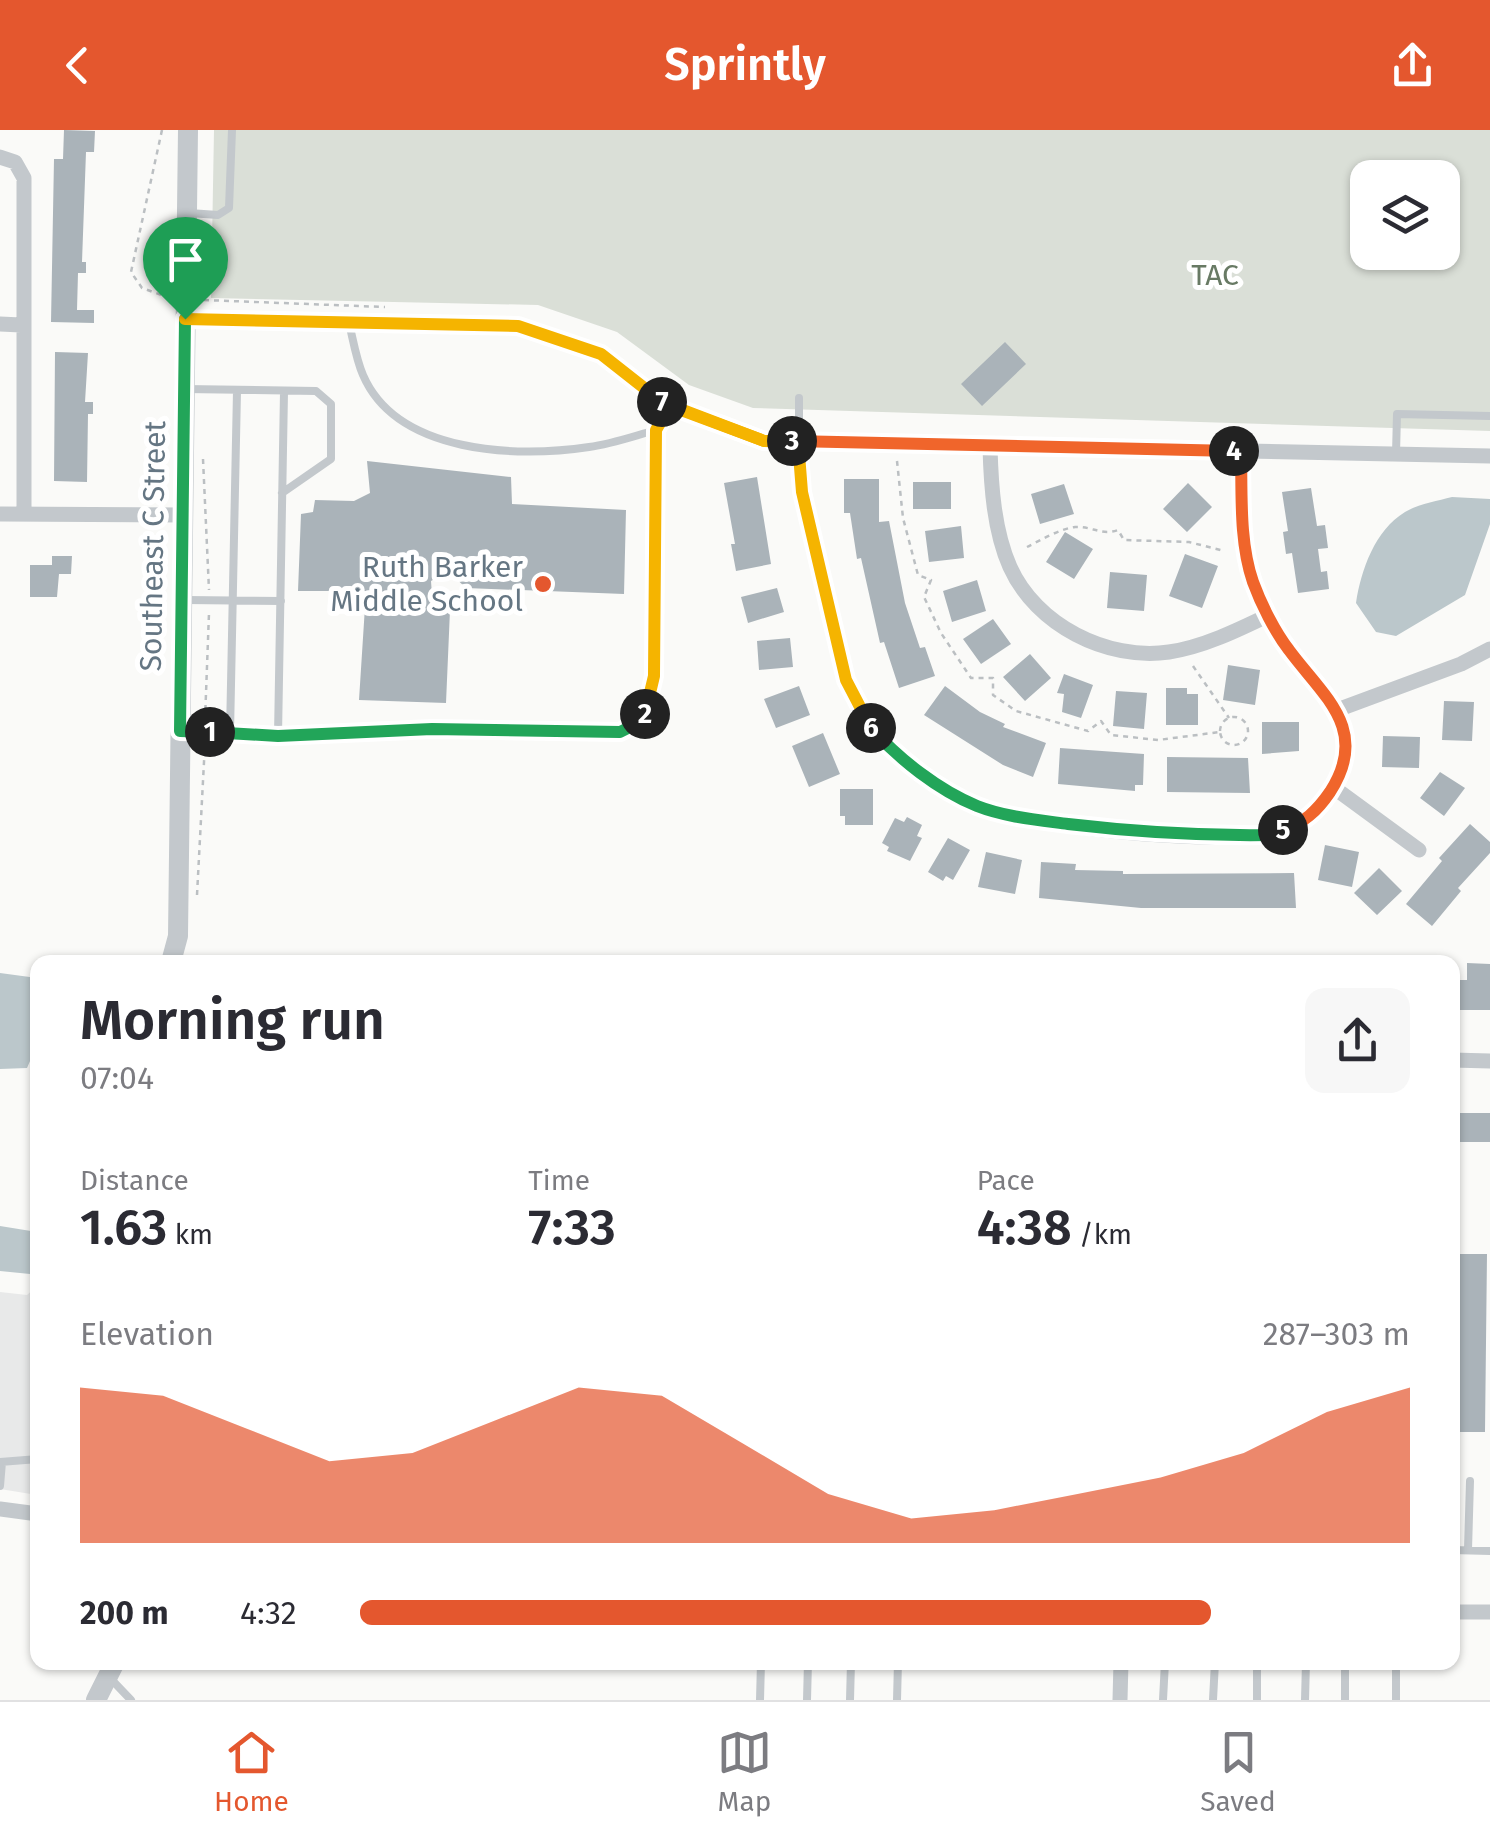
<!DOCTYPE html>
<meta charset="utf-8">
<style>
:root{--surface:#fff;--page:#f7f7f7;--text:#2b2b33;--muted:#7c7c81;--line:#e1e1e2;--accent:#e4572e}
body{margin:0;font-family:"Fira Sans",sans-serif;background:var(--page);color:var(--text);height:100vh;display:flex;flex-direction:column;font-size:38px;white-space:nowrap}
*{box-sizing:border-box;margin:0}
p{font-size:32px;color:var(--muted)}
.icon{flex:none;width:55px;height:55px;fill:none;stroke:currentColor;stroke-width:2;stroke-linecap:round;stroke-linejoin:round}
.map{position:relative;flex:1;overflow:hidden}
.details{position:absolute;left:30px;top:825px;width:1430px;height:715px;display:flex;flex-direction:column;background:var(--surface);border-radius:20px;box-shadow:0 2px 8px #0004}
.details>*{flex:none}
.controls{position:absolute;left:1350px;top:30px;display:grid;gap:20px}
.controls a{display:grid;place-items:center;width:110px;height:110px;border-radius:20px;background:var(--surface);box-shadow:0 2px 8px #0004;font-size:50px}
.pin{position:absolute;display:grid;place-items:center;width:85px;height:85px;color:#fff;margin:-102px -42px;border-radius:50% 50% 50% 0;rotate:-45deg;box-shadow:0 0 10px #0007}
.pin .icon{rotate:45deg}
.km{position:absolute;width:50px;height:50px;margin:-25px;border-radius:50%;background:#222;color:#fff;font-size:28px;line-height:50px;text-align:center}
.round{display:grid;place-items:center;flex:none;width:105px;height:105px;border-radius:20px;background:var(--page)}
.head{display:flex;align-items:center;justify-content:space-between;height:170px;padding:0 50px}
h1{font-size:55px;font-weight:600;line-height:75px}
.figures{display:grid;grid-template-columns:repeat(3,1fr);gap:15px;height:170px;padding:10px 50px}
.figures div{display:grid;align-content:center}
.figures b{font-size:50px;font-weight:600}
.figures small{font-size:28px;font-weight:400}
.figures p{font-size:28px}
.chart{height:280px;padding:20px 50px}
.chart p{display:flex;justify-content:space-between}
.chart svg{width:100%;height:180px;margin-top:10px;fill:var(--accent);opacity:.7}
ul{padding:0 50px;list-style:none;font-size:32px}
li{display:grid;grid-template-columns:160px 120px 1fr;align-items:center;height:75px}
li i{height:25px;border-radius:12px;background:var(--accent)}
header{display:flex;justify-content:space-between;align-items:center;height:130px;padding:0 50px;background:var(--accent);color:#fff;font-size:45px;font-weight:600}
.dock{display:flex;justify-content:space-around;align-items:center;height:140px;border-top:2px solid var(--line);background:var(--surface);font-size:28px;color:var(--muted)}
.dock a{display:grid;justify-items:center;gap:5px}
.dock .selected{color:var(--accent)}
.map>svg:first-child{display:block}
.built{fill:#e8e9e9}
.green{fill:#dadfd7;fill-rule:evenodd}
.water{fill:#bbc7cb}
.building{fill:#aab3b9}
.lines{fill:none;stroke-linecap:round;stroke-linejoin:round}
.path{stroke:#bbbfc2;stroke-width:2.5;stroke-dasharray:5 5;stroke-linecap:butt}
.service{stroke:#c3c8cc;stroke-width:8}
.minor{stroke:#c3c8cc;stroke-width:15}
.tertiary{stroke:#c3c8cc;stroke-width:20}
.split-1-casing{stroke:#fff;stroke-width:20}
.split-2-casing{stroke:#fff;stroke-width:20}
.split-3-casing{stroke:#fff;stroke-width:20}
.split-4-casing{stroke:#fff;stroke-width:20}
.split-5-casing{stroke:#fff;stroke-width:20}
.split-6-casing{stroke:#fff;stroke-width:20}
.split-7-casing{stroke:#fff;stroke-width:20}
.split-8-casing{stroke:#fff;stroke-width:20}
.split-1{stroke:#22a559;stroke-width:12}
.split-2{stroke:#22a559;stroke-width:12}
.split-3{stroke:#f5b400;stroke-width:12}
.split-4{stroke:#f0652b;stroke-width:12}
.split-5{stroke:#f0652b;stroke-width:12}
.split-6{stroke:#22a559;stroke-width:12}
.split-7{stroke:#f5b400;stroke-width:12}
.split-8{stroke:#f5b400;stroke-width:12}
.poi-dot{fill:#e4572e;stroke:#fff;stroke-width:4}
.labels{text-anchor:middle;dominant-baseline:central;stroke-width:10;stroke-linejoin:round;paint-order:stroke}
.park-label{font-size:30px;fill:#687a64;stroke:#fff}
.street-label{font-size:30px;fill:#657683;stroke:#fff}
.poi-label{font-size:30px;fill:#657683;stroke:#fff;text-anchor:end}
</style>
<header><svg class="icon" aria-label="back" viewBox="0 0 24 24"><path d="M15 5l-7 7 7 7"/></svg>Sprintly<svg class="icon" aria-label="share" viewBox="0 0 24 24"><path d="M12 15V3M7 8l5-5 5 5M5 13v7h14v-7"/></svg></header>
<div class="map">
<svg width="1490" height="1570" viewBox="0 0 1490 1570">
<rect width="100%" height="100%" fill="#fafaf8"/>
<path class="built" d="M37,1156V1365L0,1359V1162L27,1165Z"/>
<path class="green" d="M214,0H1490V301L753,278L689,255L617,202L538,175L211,168ZM1368,48H1442V122H1368Z"/>
<path class="water" d="M1452,367L1490,369V394L1465,465L1396,506L1376,502L1356,473C1361,440 1375,400 1405,382C1418,374 1437,371 1452,367Z
M0,843L37,848V915L27,938L0,939Z
M0,1096L37,1102V1141L30,1144L0,1141Z"/>
<path class="building" d="M64,0L95,1L94,22H86L82,132H86V143H78L77,180H94V193L51,192L54,29H63Z
M1005,212L1026,234L982,276L961,254Z
M55,222L88,223L85,272H93V284H88L87,352L54,351Z
M367,331L511,347L512,374L626,380L624,464L466,458L448,441L431,451L433,479L450,480L446,573L359,570L366,461H298L301,384L313,382L315,370L354,371L370,363Z
M757,347L771,434L736,441L731,414H735L724,353Z
M844,349H879V392L889,391L905,473L920,518L925,517L935,546L899,558L884,512L880,513L861,428L857,429L850,383H844Z
M913,352H951V379H913Z
M1188,353L1212,377L1187,402L1163,379Z
M1064,354L1074,384L1040,394L1031,364Z
M1311,358L1317,396L1325,395L1328,418L1318,419L1321,442L1327,441L1329,459L1298,463L1292,423L1286,424L1283,402L1288,401L1282,362Z
M961,396L964,428L929,432L925,401Z
M1065,402L1093,419L1074,449L1046,432Z
M1185,424L1218,436L1202,478L1169,466Z
M52,426H72L71,444H59L57,467H30V435H52Z
M1110,442L1147,445L1144,481L1107,478Z
M977,450L986,481L952,492L943,461Z
M777,458L784,482L748,493L741,467Z
M993,489L1011,514L981,534L963,509Z
M790,508L793,537L759,540L757,511Z
M1030,524L1051,548L1025,571L1003,547Z
M1228,535L1260,540L1255,575L1223,570Z
M1064,544L1093,555L1081,588L1062,582L1064,564L1057,563Z
M799,556L810,585L776,598L764,569Z
M945,556L980,582L1005,594L1003,597L1046,613L1033,647L1003,635L924,585Z
M1166,558H1187V564H1198V595H1166Z
M1116,561L1147,563L1144,599L1113,596Z
M1444,571L1474,572L1472,611L1442,610Z
M1262,592H1299V621L1262,624Z
M823,603L840,644L809,657L792,616Z
M1383,606L1420,607L1419,638L1382,637Z
M1060,618L1144,624L1143,655H1135V661L1058,654Z
M1167,627L1248,628L1250,663L1167,662Z
M1440,642L1465,658L1444,686L1420,668Z
M840,659H873V695H845V686H840Z
M907,687L922,695L917,706L922,708L910,731L887,721L889,717L882,713L895,688L904,692Z
M1470,694L1490,712V723L1458,758L1461,761L1432,796L1406,774L1442,731L1439,728Z
M948,708L970,720L953,750L946,746L943,751L928,742Z
M1325,715L1359,722L1352,757L1318,750Z
M986,722L1022,730L1015,764L978,757Z
M1041,732L1076,734L1075,740L1123,741V744L1294,743L1296,778H1141L1039,768Z
M1379,738L1402,761L1377,785L1354,763Z
M1467,833L1490,834V880H1452V850H1467Z
M1452,983H1490V1012H1452Z
M1452,1124H1487L1485,1302H1452Z"/>
<g class="lines">
<path class="path" d="M162,0L131,142L142,158L167,167
M204,170L385,177
M203,329L209,460
M897,331L903,388L918,445L931,450L924,467L941,503L971,548H993V565L1016,581L1088,601L1101,591L1111,605L1158,610L1220,602
M1027,417C1041,410 1059,399 1075,397C1092,396 1101,406 1118,400L1124,410L1189,412L1224,421
M1193,536L1229,588
M1220 601a14 14 0 1 1 28 0a14 14 0 1 1-28 0Z
M205,590L209,483
M197,765L205,613"/>
<path class="service" d="M189,83L218,85L229,78L232,0
M349,193C353,209 356,229 363,245C397,324 517,328 589,317C612,314 634,306 656,300L670,276
M185,259L316,261L331,274V329L282,363
M799,268V311
M1396,324L1397,284L1490,286
M186,470L281,471
M185,601L278,606L284,262
M230,603L237,261
M278,606L433,599L620,602L643,591L655,546L656,300
M0,1332L38,1329
M0,1356L2,1332
M1452,1420L1490,1421
M1468,1420L1470,1351
M110,1548L131,1570
M760,1570L761,1532
M807,1570L808,1532
M850,1570L851,1532
M897,1570L898,1532
M1163,1570L1165,1532
M1213,1570L1215,1532
M1257,1570V1532
M1305,1570L1306,1532
M1345,1570V1532
M1396,1570V1532"/>
<path class="minor" d="M0,27L15,32L24,48V384
M185,189L518,196L601,224L665,274L764,311L1490,326
M0,194L21,195
M799,311L802,362L846,549C870,606 920,656 979,677C1036,697 1250,723 1300,694C1320,682 1337,656 1342,633C1354,574 1312,558 1286,517C1273,498 1258,470 1252,449C1242,408 1242,363 1241,321
M990,317C991,356 994,401 1010,437C1036,495 1107,531 1169,522C1203,517 1238,500 1269,485
M0,384L183,385
M1337,580L1461,534L1490,519
M1333,657L1419,720
M1452,930L1490,931
M0,1379L38,1384
M1452,1482H1490
M1120,1570L1121,1532"/>
<path class="tertiary" d="M171,832L178,806L188,0
M96,1570L115,1532"/>
</g>
<g class="lines">
<defs>
<path id="split-1" d="M185,189L180,601L210,602"/>
<path id="split-2" d="M210,602L278,606L432,599L620,602L642,591L645,584"/>
<path id="split-3" d="M645,584L654,546L656,300L670,276L764,311H792"/>
<path id="split-4" d="M792,311L1234,321"/>
<path id="split-5" d="M1234,321H1241C1242,362 1239,412 1253,452C1261,474 1275,502 1289,520C1322,565 1371,599 1330,662C1317,681 1304,693 1283,700"/>
<path id="split-6" d="M871,598C899,629 938,660 977,676C1005,687 1038,690 1068,694C1136,702 1201,706 1270,705L1283,700"/>
<path id="split-7" d="M662,272L764,311L798,312L802,362L846,550L871,598"/>
<path id="split-8" d="M185,189L518,196L601,224L662,272"/>
</defs>
<use href="#split-1" class="split-1-casing"/>
<use href="#split-2" class="split-2-casing"/>
<use href="#split-3" class="split-3-casing"/>
<use href="#split-4" class="split-4-casing"/>
<use href="#split-5" class="split-5-casing"/>
<use href="#split-6" class="split-6-casing"/>
<use href="#split-7" class="split-7-casing"/>
<use href="#split-8" class="split-8-casing"/>
<use href="#split-1" class="split-1"/>
<use href="#split-2" class="split-2"/>
<use href="#split-3" class="split-3"/>
<use href="#split-4" class="split-4"/>
<use href="#split-5" class="split-5"/>
<use href="#split-6" class="split-6"/>
<use href="#split-7" class="split-7"/>
<use href="#split-8" class="split-8"/>
</g>
<circle class="poi-dot" cx="543" cy="454" r="10"/>
<g class="labels">
<g class="park-label">
<text x="1215" y="145">TAC</text>
</g>
<g class="street-label">
<text transform="translate(153 416) rotate(-89)">Southeast C Street</text>
</g>
<g class="poi-label">
<text x="523" y="437">Ruth Barker<tspan x="523" dy="34">Middle School</tspan></text>
</g>
</g>
</svg>
<div class="controls">
<a><svg class="icon" aria-label="layers" viewBox="0 0 24 24"><path d="M12 4l9 5-9 5-9-5zM3 14l9 5 9-5"/></svg></a>
</div>
<div class="pin" style="left:185px;top:189px;background:#1e9e55"><svg class="icon" aria-label="arrive" viewBox="0 0 24 24"><path d="M6 21V4h12l-3 4 3 4H6"/></svg></div>
<b class="km" style="left:210px;top:602px">1</b>
<b class="km" style="left:645px;top:584px">2</b>
<b class="km" style="left:792px;top:311px">3</b>
<b class="km" style="left:1234px;top:321px">4</b>
<b class="km" style="left:1283px;top:700px">5</b>
<b class="km" style="left:871px;top:598px">6</b>
<b class="km" style="left:662px;top:272px">7</b>
<section class="details">
<div class="head"><div><h1>Morning run</h1><p>07:04</p></div><a class="round"><svg class="icon" aria-label="share" viewBox="0 0 24 24"><path d="M12 15V3M7 8l5-5 5 5M5 13v7h14v-7"/></svg></a></div>
<div class="figures">
<div><p>Distance</p><b>1.63<small> km</small></b></div>
<div><p>Time</p><b>7:33</b></div>
<div><p>Pace</p><b>4:38<small> /km</small></b></div>
</div>
<div class="chart"><p><span>Elevation</span>287–303 m</p>
<svg viewBox="0 0 160 44" preserveAspectRatio="none"><path d="M0 44V6L10 8L20 16L30 24L40 22L50 14L60 6L70 8L80 20L90 32L100 38L110 36L120 32L130 28L140 22L150 12L160 6V44z"/></svg>
</div>
<ul>
<li><b>200 m</b>4:32<i style="width:81%"></i></li>
</ul>
</section>
</div>
<nav class="dock">
<a class="selected"><svg class="icon" aria-label="home" viewBox="0 0 24 24"><path d="M3 11l9-7 9 7M6 9v11h12V9"/></svg>Home</a>
<a><svg class="icon" aria-label="map" viewBox="0 0 24 24"><path d="M3 6l6-2 6 2 6-2v14l-6 2-6-2-6 2zM9 4v14M15 6v14"/></svg>Map</a>
<a><svg class="icon" aria-label="saved" viewBox="0 0 24 24"><path d="M7 4h10v16l-5-4-5 4z"/></svg>Saved</a>
</nav>
